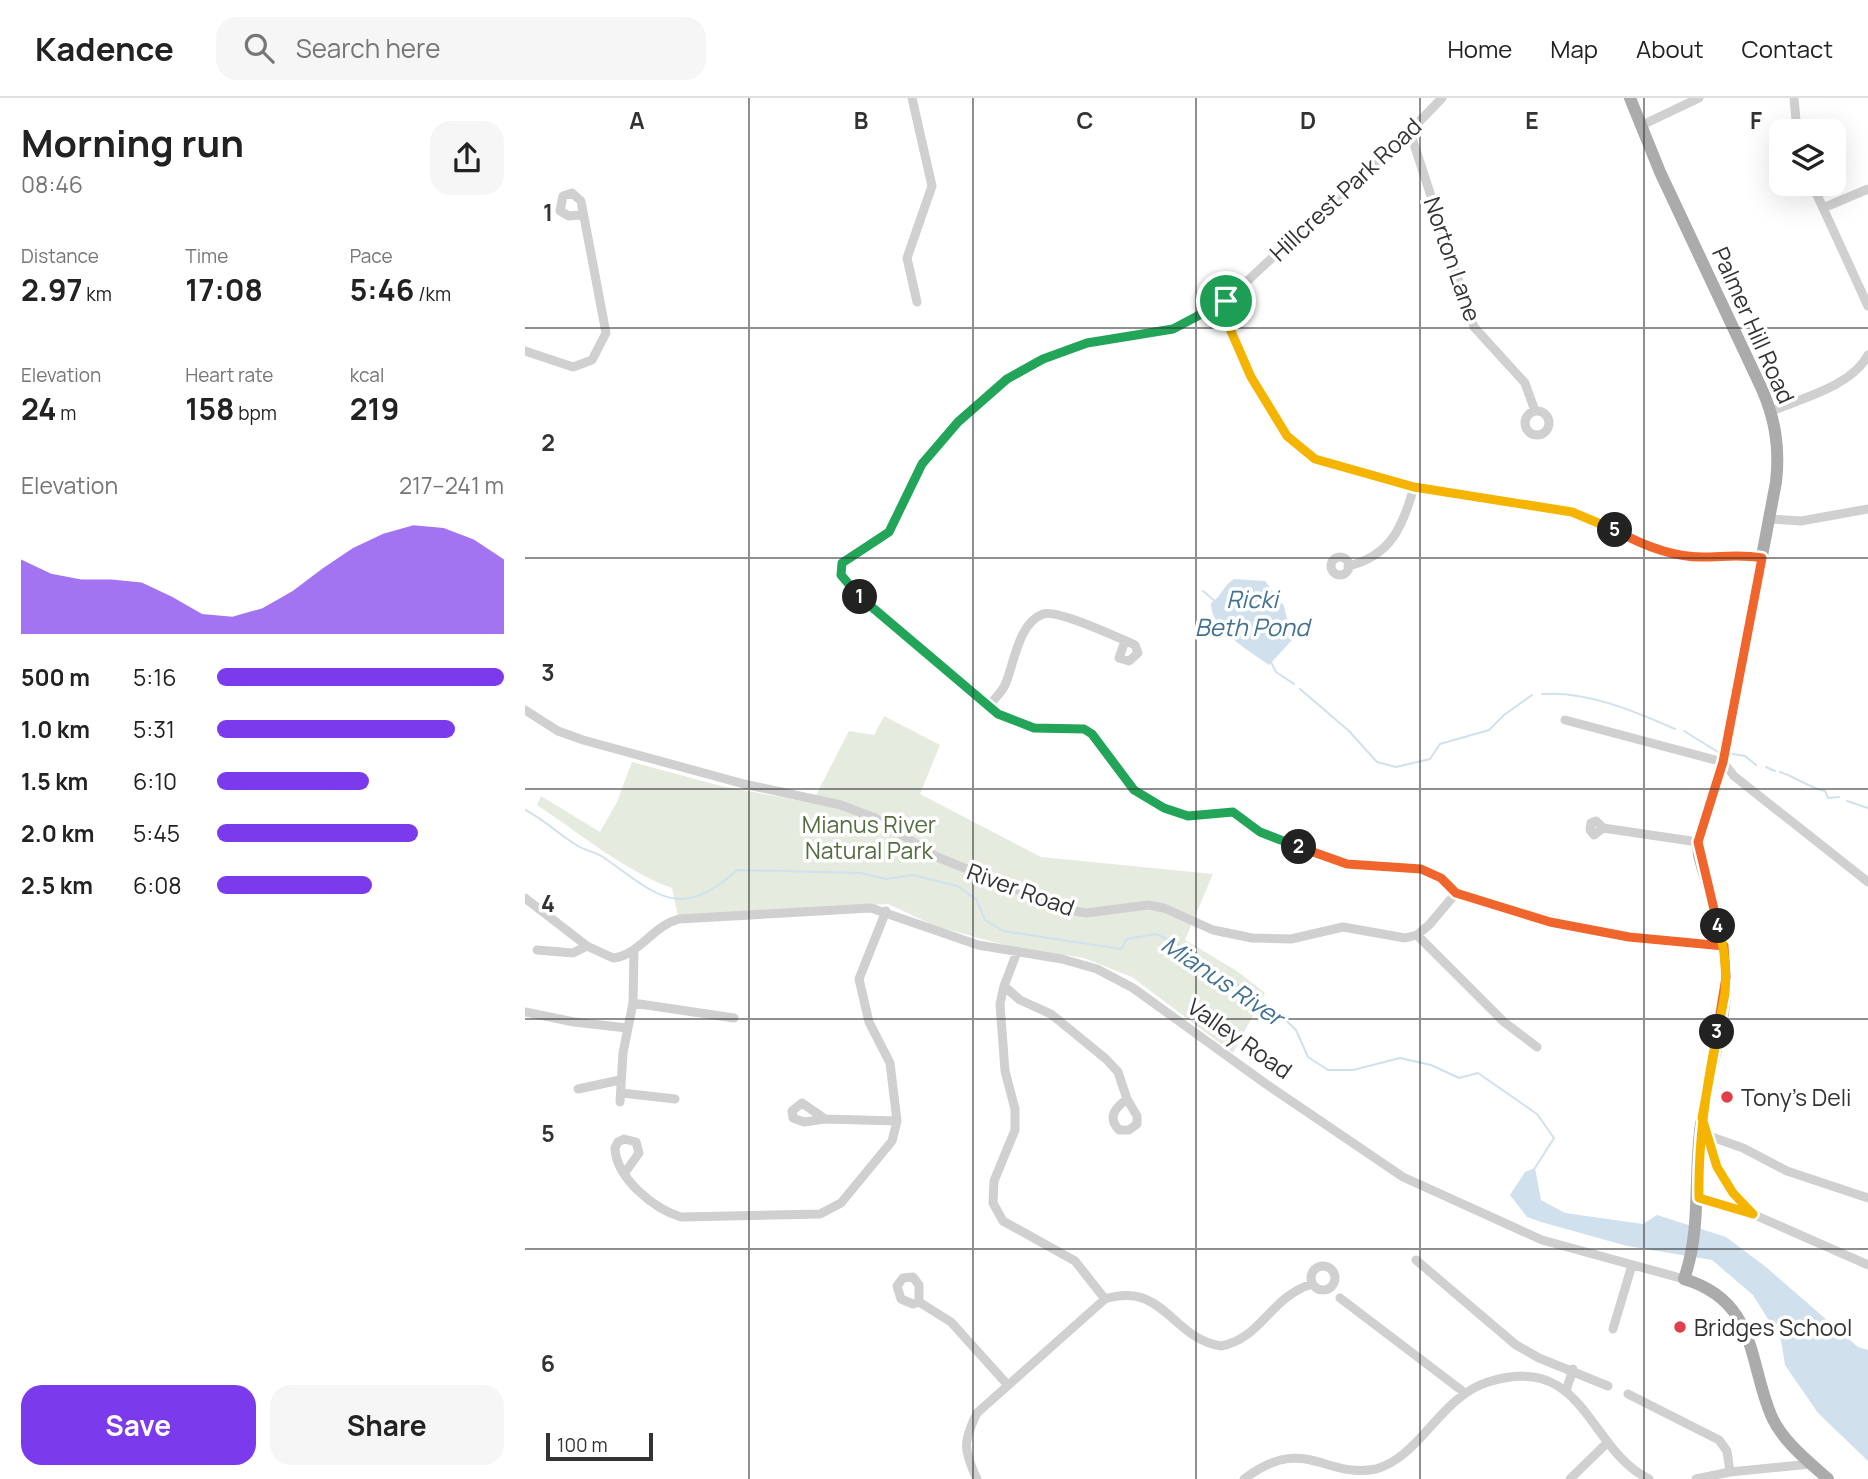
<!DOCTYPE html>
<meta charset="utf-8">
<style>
:root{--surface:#fff;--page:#f6f6f6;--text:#222;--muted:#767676;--line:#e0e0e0;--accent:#7c3aed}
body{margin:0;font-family:Manrope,sans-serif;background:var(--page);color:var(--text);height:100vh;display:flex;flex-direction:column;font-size:26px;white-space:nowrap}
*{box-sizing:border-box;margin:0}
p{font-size:23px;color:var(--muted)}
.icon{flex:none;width:38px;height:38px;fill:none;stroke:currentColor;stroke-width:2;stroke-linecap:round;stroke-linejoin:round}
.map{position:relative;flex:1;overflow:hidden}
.panel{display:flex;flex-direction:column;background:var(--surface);width:525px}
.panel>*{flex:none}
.tools{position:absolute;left:1244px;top:21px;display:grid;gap:14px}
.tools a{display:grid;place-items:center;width:77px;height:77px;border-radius:14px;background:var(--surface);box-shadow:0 7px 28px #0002;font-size:35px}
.scale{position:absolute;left:21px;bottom:18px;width:107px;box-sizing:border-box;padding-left:7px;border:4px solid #333;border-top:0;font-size:19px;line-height:24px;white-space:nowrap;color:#333;-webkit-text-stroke:5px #fff;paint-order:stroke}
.pin{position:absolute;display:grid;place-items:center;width:60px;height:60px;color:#fff;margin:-30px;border:4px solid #fff;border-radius:50%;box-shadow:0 2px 7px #0007}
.km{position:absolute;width:35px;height:35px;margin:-18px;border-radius:50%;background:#222;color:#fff;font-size:19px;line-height:35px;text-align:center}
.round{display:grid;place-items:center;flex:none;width:74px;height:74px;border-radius:21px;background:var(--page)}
.head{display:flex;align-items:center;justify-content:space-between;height:119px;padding:0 21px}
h1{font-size:38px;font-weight:700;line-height:52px}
.stats{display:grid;grid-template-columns:repeat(3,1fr);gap:10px;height:119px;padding:7px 21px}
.stats div{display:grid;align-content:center}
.stats b{font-size:30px;font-weight:700}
.stats small{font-size:19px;font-weight:400}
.stats p{font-size:19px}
.chart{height:196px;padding:14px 21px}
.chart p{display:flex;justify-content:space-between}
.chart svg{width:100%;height:126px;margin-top:7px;fill:var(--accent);opacity:.7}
.cta{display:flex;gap:14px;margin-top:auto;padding:14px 21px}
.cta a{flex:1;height:80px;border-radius:21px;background:var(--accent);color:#fff;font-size:28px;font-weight:700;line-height:80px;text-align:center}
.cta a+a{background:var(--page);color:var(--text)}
ul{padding:0 21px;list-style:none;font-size:23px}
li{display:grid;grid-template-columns:112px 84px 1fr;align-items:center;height:52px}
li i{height:18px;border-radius:9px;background:var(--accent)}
header{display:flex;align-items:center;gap:42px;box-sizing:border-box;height:98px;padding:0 35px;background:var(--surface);border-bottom:2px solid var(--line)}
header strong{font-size:33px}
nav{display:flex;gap:38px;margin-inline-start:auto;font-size:24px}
.search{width:490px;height:63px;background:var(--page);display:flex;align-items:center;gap:18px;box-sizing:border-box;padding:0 24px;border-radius:21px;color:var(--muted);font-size:26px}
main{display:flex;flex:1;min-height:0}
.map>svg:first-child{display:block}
.green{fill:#e5ebdf}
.water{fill:#d0e1ed}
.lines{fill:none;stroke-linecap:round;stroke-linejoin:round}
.stream{stroke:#d0e1ed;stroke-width:2}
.minor{stroke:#d0d0d0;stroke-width:9}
.major{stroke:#ababab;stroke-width:12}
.split-1-casing{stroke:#fff;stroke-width:14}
.split-2-casing{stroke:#fff;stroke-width:14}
.split-3-casing{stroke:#fff;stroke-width:14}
.split-4-casing{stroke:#fff;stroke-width:14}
.split-5-casing{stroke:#fff;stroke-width:14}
.split-6-casing{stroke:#fff;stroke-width:14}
.split-1{stroke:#22a559;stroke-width:9}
.split-2{stroke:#22a559;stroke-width:9}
.split-3{stroke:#f0652b;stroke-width:9}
.split-4{stroke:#f5b400;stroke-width:9}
.split-5{stroke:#f0652b;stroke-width:9}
.split-6{stroke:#f5b400;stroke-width:9}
.grid{fill:none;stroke:#333;stroke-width:2;stroke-opacity:0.55}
.poi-dot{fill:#df3f48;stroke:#fff;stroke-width:2.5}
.labels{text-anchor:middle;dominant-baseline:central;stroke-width:7;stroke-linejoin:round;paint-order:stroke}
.street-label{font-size:23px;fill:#333;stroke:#fff}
.park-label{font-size:23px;fill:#556e41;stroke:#fff}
.poi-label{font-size:23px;fill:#333;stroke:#fff;text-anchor:start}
.water-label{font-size:24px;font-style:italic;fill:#427293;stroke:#fff}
.grid-label{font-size:23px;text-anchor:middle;font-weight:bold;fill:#333;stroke:#fff;stroke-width:7;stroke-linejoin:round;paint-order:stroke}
</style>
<header>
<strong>Kadence</strong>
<div class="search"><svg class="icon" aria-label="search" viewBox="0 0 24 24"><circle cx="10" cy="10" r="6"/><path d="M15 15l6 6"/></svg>Search here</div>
<nav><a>Home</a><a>Map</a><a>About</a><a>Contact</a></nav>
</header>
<main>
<section class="panel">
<div class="head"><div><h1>Morning run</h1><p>08:46</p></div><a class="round"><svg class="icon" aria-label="share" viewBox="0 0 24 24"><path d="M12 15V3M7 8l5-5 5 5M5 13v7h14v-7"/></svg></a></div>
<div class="stats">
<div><p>Distance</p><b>2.97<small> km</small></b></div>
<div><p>Time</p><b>17:08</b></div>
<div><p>Pace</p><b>5:46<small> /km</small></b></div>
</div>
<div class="stats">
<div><p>Elevation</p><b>24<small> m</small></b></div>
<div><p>Heart rate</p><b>158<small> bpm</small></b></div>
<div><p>kcal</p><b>219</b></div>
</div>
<div class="chart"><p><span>Elevation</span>217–241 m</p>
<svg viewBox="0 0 160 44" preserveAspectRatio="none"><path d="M0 44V18L10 23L20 25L30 25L40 26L50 31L60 37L70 38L80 35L90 29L100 21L110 14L120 9L130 6L140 7L150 11L160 18V44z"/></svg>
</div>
<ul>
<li><b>500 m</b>5:16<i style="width:100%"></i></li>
<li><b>1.0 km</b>5:31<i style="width:83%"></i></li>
<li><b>1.5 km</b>6:10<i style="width:53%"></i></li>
<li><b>2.0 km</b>5:45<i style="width:70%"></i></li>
<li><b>2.5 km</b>6:08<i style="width:54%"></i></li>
</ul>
<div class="cta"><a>Save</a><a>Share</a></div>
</section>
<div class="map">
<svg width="1343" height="1381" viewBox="0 0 1343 1381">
<rect width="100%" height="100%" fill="#fff"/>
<path class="green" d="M359,618L415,647L395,696L516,759L688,776L660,842L712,873L740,895L708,955L607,879L559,860L487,849L410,828L363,806L153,818L147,790C101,774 53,734 12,707L16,698L75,734L92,704L107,664L196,688L287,705L324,633L349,637Z"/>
<path class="water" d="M709,481L740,483L759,508L767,542L744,567C725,553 685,531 686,505C696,499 698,488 709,481Z
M1010,1070L1016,1102L1040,1115L1118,1126L1132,1117L1201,1139L1241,1169L1333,1249L1343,1252V1363L1293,1315L1260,1267L1256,1242L1228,1197L1187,1162L1102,1148L1016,1124L1002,1119L985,1097L1000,1074Z"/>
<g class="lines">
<path class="stream" d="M678,493L691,504
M746,564L751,574L769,586
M775,591L824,633L852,664L871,669L905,661L915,646L964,632L979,617L1007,597
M1017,596C1063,593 1109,613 1150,631
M1159,633L1193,654
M1208,656L1220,658L1231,667
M1241,669L1250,673
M1255,674C1271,679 1284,690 1300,693L1303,700L1314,699
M1322,703L1343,710
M0,712C17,720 36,738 53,748C61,753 71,754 78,759C131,796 154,825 212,772L336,775L361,781L388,777L432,788L451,801L460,822L478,833L596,851L602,841L631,836L659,849L751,913L771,932L783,959L803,972H828L875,960L906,967L934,980L953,975L1012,1016L1029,1040L1010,1070"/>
<path class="minor" d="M387,0L407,88L382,160L392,204
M917,0L859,60L810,101L702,202L681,216L648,231L562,245L518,261L482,281L433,324L397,366L364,434L319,462L315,473L328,493L343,507L473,616L519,632L559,631L567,636L609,692L639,710L668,718L696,713L708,714L735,734L807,762L822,766L896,771L916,780L931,795
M1269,0L1272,33
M1115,28L1174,0
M885,34L949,229L1000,285L1010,313
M1287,86L1343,208
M1298,110L1343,91
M701,203L702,224L726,279L762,338L790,361L889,389L1051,415L1138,454L1175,459L1208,456L1237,460
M683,215L702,224
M0,253L48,269L67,262L81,235L56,103L47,95L38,98L35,113L44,118L56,117
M1000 325a12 12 0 1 1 24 0a12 12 0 1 1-24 0Z
M1247,313C1277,300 1327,288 1343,257
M1244,421L1276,423L1343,411
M806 468a9 9 0 1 1 18 0a9 9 0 1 1-18 0Z
M823,468C866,458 878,428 889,389
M464,608C469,601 477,594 480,587C489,567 493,525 518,516C532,511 594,540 610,547L613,555L604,563L594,560L600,543
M0,612L33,633L58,642L219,686L316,707L350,720L412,759L544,812L561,815L623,807L639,810L688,832L727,840L766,841L818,829L880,840L892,837L904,827L931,795
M1040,622L1198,664L1209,678L1343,784
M1078,730L1071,723L1066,725L1065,732L1069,737L1078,730L1173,744
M931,795C1020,822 1106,843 1199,848
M0,800L62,848L88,860C115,857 127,828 154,821L346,810L453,847L537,861L572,871L608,890L741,986L878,1079L1017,1142L1159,1181
M892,837L979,924L1012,949
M12,852L48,855L62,848
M492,854L479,888L495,902L526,916L581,961L593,974L602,1001L612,1018V1026L604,1032H594C582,1019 590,1010 602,1001
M479,888L475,906L480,973L490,1011V1032L469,1083L468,1105L478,1123L550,1163L580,1201
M108,905L209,920
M0,914L49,924L102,930
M53,991L95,982
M97,995L150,1001
M95,1004L98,955L108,905L109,853
M300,1021L277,1005L267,1013L268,1020L279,1024L300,1021L372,1023
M1183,1037L1191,1069L1225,1112
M1184,1038L1218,1050L1262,1073L1343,1100
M99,1076L114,1055L111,1044L99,1041L93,1044L90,1050C91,1080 129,1111 156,1119L295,1116L316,1105L367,1043L372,1023L365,965L344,924L334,881L361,813
M1173,1100L1214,1110L1343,1167
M891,1162L991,1247L1014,1260L1083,1288
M786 1180a12 12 0 1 1 24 0a12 12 0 1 1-24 0Z
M815,1200L940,1295
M394,1204V1187L388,1179L378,1180L372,1188L376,1201L388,1206L394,1204L426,1224L481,1285
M1088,1231L1107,1167
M1041,1293L1048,1271
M1103,1296L1194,1342L1202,1353L1205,1374
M452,1381C438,1351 438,1344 452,1315L580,1201C639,1183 646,1240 696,1248C736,1241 745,1199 787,1186
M719,1381C780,1335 798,1381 851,1371C895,1359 915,1299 963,1284C1060,1253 1062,1351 1124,1381
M1045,1381L1083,1344
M1171,1381L1205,1374L1286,1366"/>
<path class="major" d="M1105,0L1135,74L1236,289C1250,320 1255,349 1251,384L1198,664L1173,744L1174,757C1183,792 1198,829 1201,865C1204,921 1181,978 1175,1034C1169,1083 1176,1133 1159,1181C1232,1203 1223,1262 1246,1317C1257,1343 1283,1363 1303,1381"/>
</g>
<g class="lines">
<defs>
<path id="split-1" d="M335,499L316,477L317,465L364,434L397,366L433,324L482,281L518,261L562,245L648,231L701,203"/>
<path id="split-2" d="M335,499L473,616L509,630L559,631L567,636L609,692L639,710L663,718L708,714L735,734L774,749"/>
<path id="split-3" d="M774,749L822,766L896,771L916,780L931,795L1025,824L1104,839L1199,848L1201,879L1192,934"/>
<path id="split-4" d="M1192,934V936C1181,991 1173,1043 1174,1100L1228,1116L1208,1095L1192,1069L1177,1020L1200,895C1202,871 1200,851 1193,828"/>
<path id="split-5" d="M1090,432C1117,447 1146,459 1177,459C1198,459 1216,456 1237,460L1198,664L1173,744L1193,828"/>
<path id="split-6" d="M701,203L702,224L726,279L762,338L790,361L889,389L1047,414L1090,432"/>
</defs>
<use href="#split-1" class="split-1-casing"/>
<use href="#split-2" class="split-2-casing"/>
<use href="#split-3" class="split-3-casing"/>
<use href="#split-4" class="split-4-casing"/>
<use href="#split-5" class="split-5-casing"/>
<use href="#split-6" class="split-6-casing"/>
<use href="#split-1" class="split-1"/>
<use href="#split-2" class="split-2"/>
<use href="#split-3" class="split-3"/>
<use href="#split-4" class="split-4"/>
<use href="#split-5" class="split-5"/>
<use href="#split-6" class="split-6"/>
</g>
<path class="grid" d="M224,0V1381M448,0V1381M671,0V1381M895,0V1381M1119,0V1381M0,230H1343M0,460H1343M0,691H1343M0,921H1343M0,1151H1343"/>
<g class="poi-dot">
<circle cx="1202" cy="999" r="7"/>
<circle cx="1155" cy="1229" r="7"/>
</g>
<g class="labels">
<g class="street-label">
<text transform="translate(820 91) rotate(-43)">Hillcrest Park Road</text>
<text transform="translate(928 161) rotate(71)">Norton Lane</text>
<text transform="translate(1229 227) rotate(66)">Palmer Hill Road</text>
<text transform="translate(496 791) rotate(20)">River Road</text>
<text transform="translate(715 940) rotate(35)">Valley Road</text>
</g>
<g class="park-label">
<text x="344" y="726">Mianus River<tspan x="344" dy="26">Natural Park</tspan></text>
</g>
<g class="poi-label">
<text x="1216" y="999">Tony's Deli</text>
<text x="1169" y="1229">Bridges School</text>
</g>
<g class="water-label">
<text x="727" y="500">Ricki<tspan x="727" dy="28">Beth Pond</tspan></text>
<text transform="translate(698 882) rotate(34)">Mianus River</text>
</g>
</g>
<g class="grid-label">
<text x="112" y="31">A</text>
<text x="336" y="31">B</text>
<text x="560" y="31">C</text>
<text x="783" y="31">D</text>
<text x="1007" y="31">E</text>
<text x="1231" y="31">F</text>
<text x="23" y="123">1</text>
<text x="23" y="353">2</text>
<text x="23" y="583">3</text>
<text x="23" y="814">4</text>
<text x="23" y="1044">5</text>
<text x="23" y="1274">6</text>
</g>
</svg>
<div class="tools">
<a><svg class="icon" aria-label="layers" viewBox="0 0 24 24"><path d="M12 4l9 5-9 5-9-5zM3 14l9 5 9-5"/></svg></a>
</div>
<div class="scale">100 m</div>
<div class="pin" style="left:701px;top:203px;background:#1e9e55"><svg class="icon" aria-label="arrive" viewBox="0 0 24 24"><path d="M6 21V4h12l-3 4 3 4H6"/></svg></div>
<b class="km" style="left:335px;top:499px">1</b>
<b class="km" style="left:774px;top:749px">2</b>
<b class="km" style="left:1192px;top:934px">3</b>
<b class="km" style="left:1193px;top:828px">4</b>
<b class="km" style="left:1090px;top:432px">5</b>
</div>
</main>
